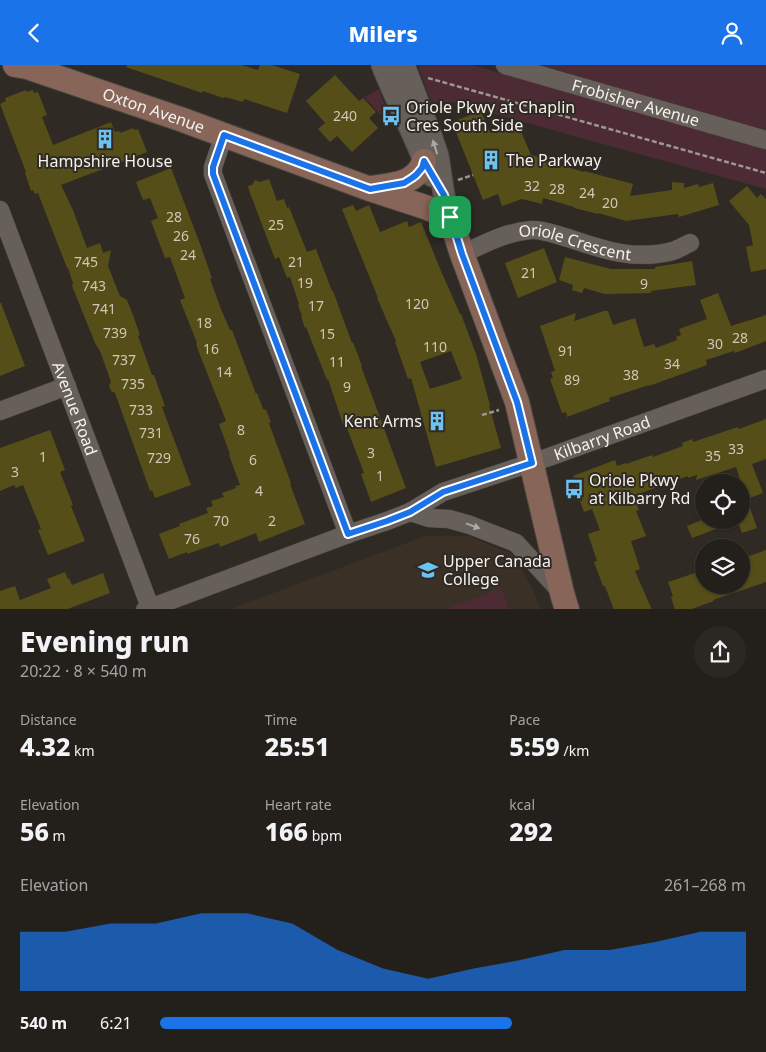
<!DOCTYPE html>
<meta charset="utf-8">
<style>
:root{--surface:#23201b;--page:#2b2824;--text:#f1f3f6;--muted:#a3a3a3;--line:#403e3a;--accent:#1a73e8}
body{margin:0;font-family:"Noto Sans",sans-serif;background:var(--page);color:var(--text);height:100vh;display:flex;flex-direction:column;font-size:19px;white-space:nowrap}
*{box-sizing:border-box;margin:0}
p{font-size:16px;color:var(--muted)}
.icon{flex:none;width:28px;height:28px;fill:none;stroke:currentColor;stroke-width:2;stroke-linecap:round;stroke-linejoin:round}
.map{position:relative;height:544px;overflow:hidden}
.side{display:flex;flex-direction:column;background:var(--surface);flex:1}
.side>*{flex:none}
.tools{position:absolute;left:695px;top:409px;display:grid;gap:10px}
.tools a{display:grid;place-items:center;width:55px;height:55px;border-radius:50%;background:var(--surface);box-shadow:0 1px 4px #0004,0 0 0 1px var(--line);font-size:25px}
.pin{position:absolute;display:grid;place-items:center;width:42px;height:42px;color:#fff;margin:-21px;border-radius:10px;box-shadow:0 2px 8px #0006}
.round{display:grid;place-items:center;flex:none;width:52px;height:52px;border-radius:26px;background:var(--page)}
.summary{display:flex;align-items:center;justify-content:space-between;height:85px;padding:0 20px}
h1{font-size:28px;font-weight:800;line-height:38px}
.figures{display:grid;grid-template-columns:repeat(3,1fr);gap:8px;height:85px;padding:5px 20px}
.figures div{display:grid;align-content:center}
.figures b{font-size:25px;font-weight:800}
.figures small{font-size:14px;font-weight:400}
.figures p{font-size:14px}
.chart{height:140px;padding:10px 20px}
.chart p{display:flex;justify-content:space-between}
.chart svg{width:100%;height:90px;margin-top:5px;fill:var(--accent);opacity:.7}
ul{padding:0 20px;list-style:none;font-size:16px}
li{display:grid;grid-template-columns:80px 60px 1fr;align-items:center;height:38px}
li i{height:12px;border-radius:6px;background:var(--accent)}
header{display:flex;justify-content:space-between;align-items:center;height:65px;padding:0 20px;background:var(--accent);color:#fff;font-size:22px;font-weight:800}
.map>svg:first-child{display:block}
.built{fill:#3a3025}
.green{fill:#4d2b35}
.building{fill:#564e18;fill-rule:evenodd}
.lines{fill:none;stroke-linecap:round;stroke-linejoin:round}
.minor-casing{stroke:#4c4843;stroke-width:19}
.tertiary-casing{stroke:#4c4843;stroke-width:23}
.secondary-casing{stroke:#4c4843;stroke-width:26}
.path{stroke:#9c9792;stroke-width:2.5;stroke-dasharray:5 2.5;stroke-linecap:butt}
.minor{stroke:#67605a;stroke-width:18}
.tertiary{stroke:#67605a;stroke-width:21}
.secondary{stroke:#886559;stroke-width:24}
.oneway{fill:#aea8a4}
.route-casing{stroke:#fff;stroke-width:10}
.route{stroke:#1a73e8;stroke-width:6}
.labels{text-anchor:middle;dominant-baseline:central;stroke-width:4;stroke-linejoin:round;paint-order:stroke}
.number-label{font-size:14px;fill:#cdc8b8}
.street-label{font-size:16px;fill:#f5f1ed;stroke:#2f2a24}
.poi-label{font-size:16px;fill:#f5f1ed;stroke:#2f2a24;text-anchor:start}
</style>
<header><svg class="icon" aria-label="back" viewBox="0 0 24 24"><path d="M15 5l-7 7 7 7"/></svg>Milers<svg class="icon" aria-label="person" viewBox="0 0 24 24"><circle cx="12" cy="8" r="4"/><path d="M4 21q1-7 8-7t8 7"/></svg></header>
<div class="map">
<svg width="766" height="545" viewBox="0 0 766 545">
<rect width="100%" height="100%" fill="#2f2a24"/>
<path class="built" d="M425,471H469L512,489L531,521L541,544L228,545Z"/>
<path class="green" d="M419,0H472L766,84V124L451,37L432,38L418,2Z
M538,0H766V65Z
M379,24L387,46L380,49L364,32Z
M501,523L509,544H446Z"/>
<path class="building" d="M127,0H242L258,5L260,0H272L300,9L287,48L244,34L243,37L225,32L223,33L203,26L202,28L126,2Z
M335,10L359,36L363,33L376,47L369,53L378,63L352,87L337,71L330,77L318,64L325,58L306,36Z
M26,25V27L33,25L34,28L38,27L47,50L42,52L53,80L111,57L115,67L119,66L120,68L133,63L134,65L138,64L147,87L61,120L73,145L87,183L100,178L103,188L111,185L108,201L120,231L127,235L133,250L140,270L138,271L152,310H154L165,341L162,342L191,420L155,433L152,425L150,426L115,328L111,326L109,320L111,317L100,286L95,278L72,221L73,218L68,203H67L38,128L35,129L33,125L31,126L25,108L26,107L0,39L6,36L5,33Z
M481,46L490,68L517,57L531,90L553,96V98L584,107V106L633,119L630,131L672,125V117L684,118V123L698,119L699,122L713,118L719,140L679,152L678,149L626,156L598,148V149L574,143V142L543,133L542,139L522,134L502,141L498,129L483,135L452,57Z
M171,103L200,179L212,213L210,214L221,244L230,265H232L256,329L257,328L263,344L266,345L271,357L269,358L271,364L291,418L290,419L305,459L259,477L256,468L220,482L219,478L187,489V487L169,494L159,469L180,461L179,459L208,448L206,443L213,441L211,436L224,432L222,428L236,423L235,421L240,420L229,390L230,389L219,359L226,356L198,285L196,278H197L180,235L185,233L170,192L165,193L151,156L158,153L150,133L143,135L136,117Z
M269,114L277,136L284,134L287,143L289,142L307,187L316,184L332,226H333L352,278L353,277L362,301H361L406,423L371,437L361,409L364,408L345,358L343,359L328,314L327,315L306,262L305,263L301,251H302L298,240L299,239L290,212L287,213L279,192L275,194L250,128L248,121L252,120L255,115L259,117Z
M747,121L757,133L761,129L766,134V204L751,207L746,182L753,180L749,160L729,136Z
M353,140L356,146L369,140L380,167L407,156L409,162L421,157L441,206L460,249H461L476,289L490,340H489L501,383L436,402L411,313L408,314L395,277L396,276L377,233H378L342,144ZM451,286L462,314L430,324L420,297Z
M544,183L557,217L518,233L505,198Z
M565,192L611,204H655V202L692,196L696,220L651,226V228L605,229L584,223L582,228L572,225L573,220L559,215Z
M718,228L731,261L766,250V276L735,288L734,286L706,295L707,300L649,321V320L609,333L610,336L567,352L566,347L562,348L550,314L553,313L551,307L555,306L540,261L576,248L574,256L604,246H608L613,260L635,253L644,282L654,279L656,283L677,275L676,272L681,270L679,264L707,254L700,235Z
M0,238H1L25,301L0,311Z
M766,354V394L752,399L763,428L747,434L757,463L742,468L737,455H741V417L736,402L696,415L697,410L688,413V411L633,431L639,445L636,446L646,471L631,476L640,504L635,506L652,545H614L605,521H603L594,497L597,496L588,469L600,465L592,444L584,447L580,436H582L573,411L615,395L617,401L626,398V399L652,390L653,392L683,381L682,378L692,374L693,377L738,362L739,364Z
M50,365L65,405L60,407L73,440L71,441L85,476L48,490L38,465L41,464L23,420L16,423L14,420L0,426V383Z
M702,455H712L716,464L692,473L687,461Z
M766,485V517L713,535L714,536L689,545H675L671,532L673,531L668,517L701,506L704,514V520H741V494Z
M65,507L68,514L69,513L72,520L103,508L110,528L65,545H0V526L15,521L20,535L51,523L47,514Z"/>
<g class="lines">
<defs>
<g id="minor">
<path id="s1" d="M505,0L766,75"/>
<path d="M224,70L213,102V109L348,469"/>
<path id="s2" d="M0,145L150,542"/>
<path id="s3" d="M462,189C484,179 506,167 531,165C543,164 556,170 568,173C603,185 635,196 673,186C679,184 685,180 690,178"/>
<path d="M0,346L67,321"/>
<path d="M410,447L429,453L449,454L470,460L516,478L562,528"/>
<path id="s4" d="M145,545L348,469L387,456L410,447L443,427L549,392L766,314"/>
</g>
<path id="tertiary" d="M382,0C391,23 402,45 412,68C419,83 424,97 432,111
M404,0L432,73L438,91L444,130L450,152"/>
<g id="secondary">
<path id="s5" d="M15,0L27,2L183,55L370,124L425,142L450,152L462,189L517,337L562,528L567,545"/>
<path d="M372,123C393,120 417,119 424,96"/>
</g>
</defs>
<use href="#minor" class="minor-casing"/>
<use href="#tertiary" class="tertiary-casing"/>
<use href="#secondary" class="secondary-casing"/>
<path class="path" d="M428,13L766,108
M458,115L473,110
M482,350L499,345"/>
<use href="#minor" class="minor"/>
<use href="#tertiary" class="tertiary"/>
<use href="#secondary" class="secondary"/>
</g>
<defs><path id="oneway-solid" d="M-6-.8H1V-3.2L6.5 0L1 3.2V.8H-6Z" transform="scale(1.25)"/></defs>
<g class="oneway">
<use href="#oneway-solid" transform="translate(435 82) rotate(-107)"/>
<use href="#oneway-solid" transform="translate(473 461) rotate(20)"/>
</g>
<g class="lines">
<defs>
<path id="route" d="M224,70L370,124L404,118L412,113L416,110L422,103L424,96L444,130L462,189L517,337L532,398L443,427L410,447L387,456L348,469L213,109V102Z"/>
</defs>
<use href="#route" class="route-casing"/>
<use href="#route" class="route"/>
</g>
<defs>
<symbol id="bus-bare" viewBox="-9 -9 18 18"><path d="M-5-6H5V4H4V6H2V4H-2V6H-4V4H-5ZM-3.5-4V0h7V-4ZM-3.5 1.2v1.5H-2V1.2ZM2 1.2v1.5H3.5V1.2Z" fill="#6cc3f2" stroke="#2f2a24" stroke-width="2.5" paint-order="stroke"/></symbol>
<symbol id="building-bare" viewBox="-9 -9 18 18"><path d="M-4-6H4V6H1V3H-1V6H-4ZM-2.5-4.3h1.7v1.8h-1.7ZM.8-4.3h1.7v1.8H.8ZM-2.5-1h1.7V.8h-1.7ZM.8-1h1.7V.8H.8Z" fill="#6cc3f2" stroke="#2f2a24" stroke-width="2.5" paint-order="stroke"/></symbol>
<symbol id="school-bare" viewBox="-9 -9 18 18"><path d="M0-5L7-2L0 1L-7-2ZM-4 1L0 2.5L4 1V4Q0 6-4 4Z" fill="#6cc3f2" stroke="#2f2a24" stroke-width="2.5" paint-order="stroke"/></symbol>
</defs>
<g fill-rule="evenodd">
<use href="#bus-bare" x="377" y="37" width="28" height="28"/>
<use href="#building-bare" x="91" y="60" width="28" height="28"/>
<use href="#building-bare" x="477" y="81" width="28" height="28"/>
<use href="#building-bare" x="423" y="342" width="28" height="28"/>
<use href="#bus-bare" x="560" y="410" width="28" height="28"/>
<use href="#school-bare" x="414" y="491" width="28" height="28"/>
</g>
<g class="labels">
<g class="number-label">
<text x="345" y="50">240</text>
<text x="532" y="120">32</text>
<text x="557" y="123">28</text>
<text x="587" y="127">24</text>
<text x="610" y="137">20</text>
<text x="174" y="151">28</text>
<text x="276" y="159">25</text>
<text x="181" y="170">26</text>
<text x="188" y="189">24</text>
<text x="86" y="196">745</text>
<text x="296" y="196">21</text>
<text x="529" y="207">21</text>
<text x="305" y="217">19</text>
<text x="644" y="218">9</text>
<text x="94" y="220">743</text>
<text x="417" y="238">120</text>
<text x="316" y="240">17</text>
<text x="104" y="243">741</text>
<text x="204" y="257">18</text>
<text x="115" y="267">739</text>
<text x="327" y="268">15</text>
<text x="740" y="272">28</text>
<text x="715" y="278">30</text>
<text x="435" y="281">110</text>
<text x="211" y="283">16</text>
<text x="566" y="285">91</text>
<text x="124" y="294">737</text>
<text x="337" y="296">11</text>
<text x="672" y="298">34</text>
<text x="224" y="306">14</text>
<text x="631" y="309">38</text>
<text x="572" y="314">89</text>
<text x="133" y="318">735</text>
<text x="347" y="321">9</text>
<text x="141" y="344">733</text>
<text x="241" y="364">8</text>
<text x="151" y="367">731</text>
<text x="736" y="383">33</text>
<text x="371" y="387">3</text>
<text x="713" y="390">35</text>
<text x="43" y="391">1</text>
<text x="159" y="392">729</text>
<text x="253" y="394">6</text>
<text x="15" y="406">3</text>
<text x="380" y="410">1</text>
<text x="259" y="425">4</text>
<text x="221" y="455">70</text>
<text x="272" y="455">2</text>
<text x="192" y="473">76</text>
</g>
<g class="street-label">
<text stroke="none"><textPath href="#s1" startOffset="136">Frobisher Avenue</textPath></text>
<text stroke="none"><textPath href="#s5" startOffset="146">Oxton Avenue</textPath></text>
<text stroke="none"><textPath href="#s3" startOffset="119">Oriole Crescent</textPath></text>
<text stroke="none"><textPath href="#s2" startOffset="212">Avenue Road</textPath></text>
<text stroke="none"><textPath href="#s4" startOffset="489">Kilbarry Road</textPath></text>
</g>
<g class="poi-label">
<text x="406" y="42">Oriole Pkwy at Chaplin<tspan x="406" dy="18">Cres South Side</tspan></text>
<text x="506" y="95">The Parkway</text>
<text x="105" y="96" text-anchor="middle">Hampshire House</text>
<text x="422" y="356" text-anchor="end">Kent Arms</text>
<text x="589" y="415">Oriole Pkwy<tspan x="589" dy="18">at Kilbarry Rd</tspan></text>
<text x="443" y="496">Upper Canada<tspan x="443" dy="18">College</tspan></text>
</g>
</g>
</svg>
<div class="tools">
<a><svg class="icon" aria-label="locate" viewBox="0 0 24 24"><circle cx="12" cy="12" r="6"/><path d="M12 2v4M12 18v4M2 12h4M18 12h4"/></svg></a>
<a><svg class="icon" aria-label="layers" viewBox="0 0 24 24"><path d="M12 4l9 5-9 5-9-5zM3 14l9 5 9-5"/></svg></a>
</div>
<div class="pin" style="left:450px;top:152px;background:#1e9e55"><svg class="icon" aria-label="arrive" viewBox="0 0 24 24"><path d="M6 21V4h12l-3 4 3 4H6"/></svg></div>
</div>
<section class="side">
<div class="summary"><div><h1>Evening run</h1><p>20:22 · 8 × 540 m</p></div><a class="round"><svg class="icon" aria-label="share" viewBox="0 0 24 24"><path d="M12 15V3M7 8l5-5 5 5M5 13v7h14v-7"/></svg></a></div>
<div class="figures">
<div><p>Distance</p><b>4.32<small> km</small></b></div>
<div><p>Time</p><b>25:51</b></div>
<div><p>Pace</p><b>5:59<small> /km</small></b></div>
</div>
<div class="figures">
<div><p>Elevation</p><b>56<small> m</small></b></div>
<div><p>Heart rate</p><b>166<small> bpm</small></b></div>
<div><p>kcal</p><b>292</b></div>
</div>
<div class="chart"><p><span>Elevation</span>261–268 m</p>
<svg viewBox="0 0 160 44" preserveAspectRatio="none"><path d="M0 44V15L10 15L20 11L30 11L40 6L50 6L60 11L70 24L80 33L90 38L100 33L110 29L120 24L130 24L140 20L150 15L160 15V44z"/></svg>
</div>
<ul>
<li><b>540 m</b>6:21<i style="width:60%"></i></li>
</ul>
</section>
